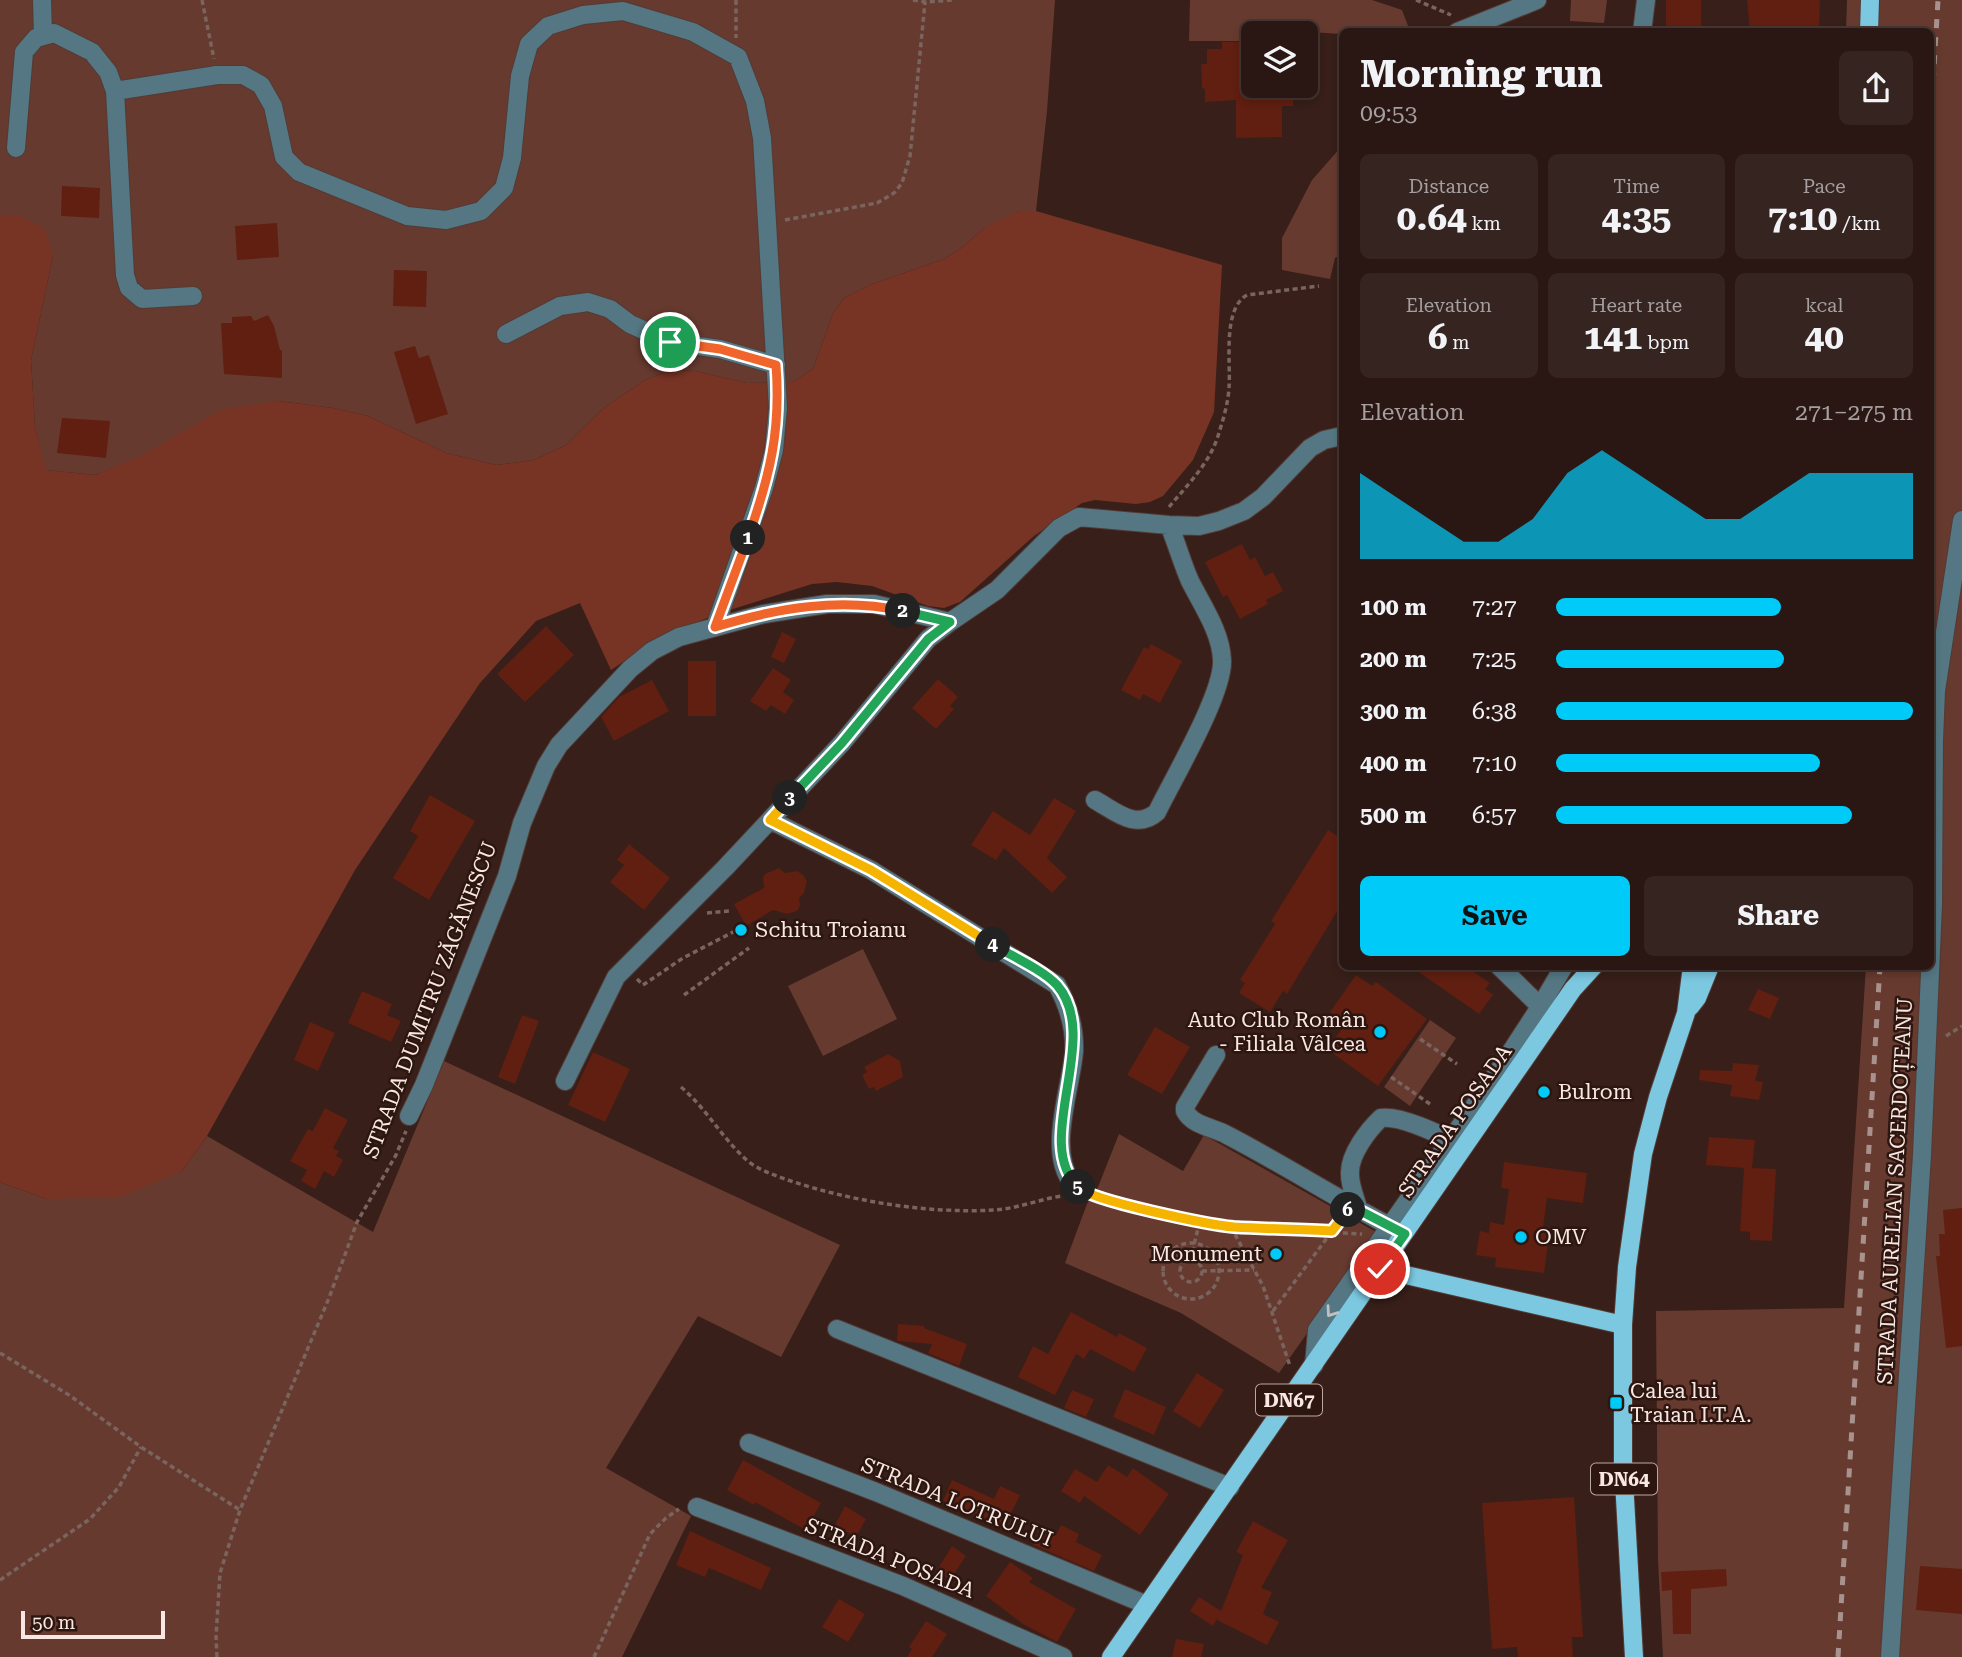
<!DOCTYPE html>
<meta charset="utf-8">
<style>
:root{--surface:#2a1713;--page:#362421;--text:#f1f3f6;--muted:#a59fa0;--line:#463633;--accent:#00cbf8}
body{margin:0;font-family:"Roboto Serif",serif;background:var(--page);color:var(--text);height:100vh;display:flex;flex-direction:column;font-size:26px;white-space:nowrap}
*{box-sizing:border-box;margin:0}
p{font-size:23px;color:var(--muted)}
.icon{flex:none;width:38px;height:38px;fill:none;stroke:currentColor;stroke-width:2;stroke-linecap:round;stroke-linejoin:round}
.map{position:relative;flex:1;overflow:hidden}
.sheet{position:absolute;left:1339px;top:28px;width:595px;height:942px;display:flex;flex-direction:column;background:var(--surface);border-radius:10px;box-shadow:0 4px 10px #0003,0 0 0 2px var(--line)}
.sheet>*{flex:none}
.controls{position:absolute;left:1241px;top:21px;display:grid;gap:14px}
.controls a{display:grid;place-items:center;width:77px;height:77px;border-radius:10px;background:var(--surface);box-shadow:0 4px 10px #0003,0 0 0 2px var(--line);font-size:35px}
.scale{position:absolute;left:21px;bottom:18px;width:144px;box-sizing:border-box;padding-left:7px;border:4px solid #f8e7e2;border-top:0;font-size:19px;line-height:24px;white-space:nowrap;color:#f8e7e2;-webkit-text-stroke:5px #2e1610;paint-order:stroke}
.pin{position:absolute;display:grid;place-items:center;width:60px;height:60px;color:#fff;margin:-30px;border:4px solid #fff;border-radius:50%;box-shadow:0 2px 7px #0007}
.km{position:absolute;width:35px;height:35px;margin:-18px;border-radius:50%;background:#222;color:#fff;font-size:19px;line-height:35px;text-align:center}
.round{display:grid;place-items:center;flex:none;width:74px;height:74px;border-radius:10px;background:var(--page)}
.overview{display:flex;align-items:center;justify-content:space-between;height:119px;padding:0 21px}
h1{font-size:38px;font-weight:700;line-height:52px}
.figures{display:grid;grid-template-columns:repeat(3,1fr);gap:10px;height:119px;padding:7px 21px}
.figures div{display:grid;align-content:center;border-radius:10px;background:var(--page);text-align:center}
.figures b{font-size:35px;font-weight:700}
.figures small{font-size:19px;font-weight:400}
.figures p{font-size:19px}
.chart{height:196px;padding:14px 21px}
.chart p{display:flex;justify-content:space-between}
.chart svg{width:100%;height:126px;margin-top:7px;fill:var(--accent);opacity:.7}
.primary-button{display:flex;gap:14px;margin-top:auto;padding:14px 21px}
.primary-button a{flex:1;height:80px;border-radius:10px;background:var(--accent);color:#111;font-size:28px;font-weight:700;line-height:80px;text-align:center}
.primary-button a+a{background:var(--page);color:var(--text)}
ul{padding:0 21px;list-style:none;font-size:23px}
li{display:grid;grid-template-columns:112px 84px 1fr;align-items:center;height:52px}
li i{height:18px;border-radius:9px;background:var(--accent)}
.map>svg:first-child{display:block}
.green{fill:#673a2f}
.forest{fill:#773424}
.building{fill:#601f10}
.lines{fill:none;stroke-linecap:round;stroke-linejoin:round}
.minor-casing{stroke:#533b35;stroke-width:20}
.major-casing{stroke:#533b35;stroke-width:20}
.path{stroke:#7a645e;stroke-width:3.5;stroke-dasharray:5 3.5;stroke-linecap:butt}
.minor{stroke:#547783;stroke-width:18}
.major{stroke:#7cc8e1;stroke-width:18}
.rail{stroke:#a7928d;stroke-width:5;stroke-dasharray:9 9;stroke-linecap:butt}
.oneway{stroke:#bfc0c1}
.split-1-casing{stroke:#fff;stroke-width:14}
.split-2-casing{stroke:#fff;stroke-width:14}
.split-3-casing{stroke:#fff;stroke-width:14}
.split-4-casing{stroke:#fff;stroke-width:14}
.split-5-casing{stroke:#fff;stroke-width:14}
.split-6-casing{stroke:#fff;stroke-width:14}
.split-7-casing{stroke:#fff;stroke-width:14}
.split-1{stroke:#f0652b;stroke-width:9}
.split-2{stroke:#f0652b;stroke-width:9}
.split-3{stroke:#22a559;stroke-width:9}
.split-4{stroke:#f5b400;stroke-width:9}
.split-5{stroke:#22a559;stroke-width:9}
.split-6{stroke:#f5b400;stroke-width:9}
.split-7{stroke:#22a559;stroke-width:9}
.poi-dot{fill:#00cbf8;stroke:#2e1610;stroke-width:2.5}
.labels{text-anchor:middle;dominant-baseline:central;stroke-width:5;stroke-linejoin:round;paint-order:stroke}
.shield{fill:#2e1610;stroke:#bba8a3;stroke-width:2}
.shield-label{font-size:19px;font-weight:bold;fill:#f8e7e2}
.poi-label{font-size:21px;fill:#f8e7e2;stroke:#2e1610;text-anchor:start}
.street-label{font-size:21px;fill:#f8e7e2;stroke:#2e1610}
</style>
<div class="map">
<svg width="1962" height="1657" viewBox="0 0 1962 1657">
<rect width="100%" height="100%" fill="#381f19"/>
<path class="green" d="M0,0H1055L1047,111L1036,211H1020L982,230L960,249L944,259L872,284L844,298L833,313L813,369L793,382L747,383L695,371L671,370L645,380L605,407L566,445L534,460L496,465L446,453L368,416L333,408L278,401L95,475L45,470L35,427L31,360L53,256L19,215H0Z
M1190,0H1372L1402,10L1410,31L1342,32V34L1293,31L1292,33H1253V41H1189Z
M1571,0H1607L1604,23L1570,21Z
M1847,0H1962V1657H1663L1658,1560L1656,1311L1844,1308L1866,966H1930V32L1846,31Z
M1342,146V254L1335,258L1330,279L1282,270V238L1312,180Z
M863,949L897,1019L823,1056L788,986Z
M1430,1020L1456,1038L1410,1106L1384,1087Z
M444,1061L840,1245L781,1357L698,1316L606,1468L691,1516L622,1657H0V1182L46,1199L182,1171L207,1136L373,1232Z
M1119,1134L1183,1171L1204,1135L1378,1233L1279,1373L1181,1313L1065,1263L1087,1204L1098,1187Z"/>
<path class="forest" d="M1020,211H1036L1222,265L1214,412L1193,460L1163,496L1150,502L1136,504L1095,500L1082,503L1034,536L960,602L944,608L928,606L872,586L837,582L812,584L714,615L653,642L611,670L580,603L536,621L480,683L355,870L207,1136L182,1171L120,1197L46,1199L0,1182V215H19L45,229L53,256L31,360L35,427L46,470L95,475L142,455L223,409L278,401L333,408L368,416L446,453L496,465L534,460L566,445L605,407L645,380L671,370L695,371L747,383L793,382L813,369L833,313L844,298L872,284L944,259L960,249L982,230L1001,219Z"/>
<path class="building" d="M1666,0H1701V32H1666Z
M1747,0H1820L1819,32H1750Z
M1222,42H1253V86H1293V106H1282V137L1236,138V100L1205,102V89L1202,88L1201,64H1207V49H1222Z
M62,186L100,188L99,218L61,216Z
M277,223L279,257L237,260L235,226Z
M394,270L427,271L426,307L393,306Z
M268,315L274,326L280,350H282V378L224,374L221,323H232V317L251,316L254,321Z
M415,346L419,358L429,355L448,414L416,424L394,352Z
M62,418L110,421L106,458L57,453Z
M1242,544L1250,560L1255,557L1265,576L1273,572L1283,591L1266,600L1268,604L1240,619L1227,595L1223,597L1205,562Z
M546,626L574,655L525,702L497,674Z
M782,632L796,639L784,663L771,657Z
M1151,644L1182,661L1160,703L1143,694L1140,700L1121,690L1144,647L1148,649Z
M688,661H716V716H688Z
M773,668L791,680L783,692L794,700L785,714L771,705L766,711L750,701Z
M938,679L958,697L950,706L954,709L936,729L912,708Z
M652,680L669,711L614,741L601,717L619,697Z
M430,795L475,821L429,900L393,878L418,836L410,831Z
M1054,798L1076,811L1047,858L1067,877L1052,893L1004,848L996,860L971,845L993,811L1030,835Z
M1328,830L1342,839V903L1287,994L1283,991L1270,1012L1239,993L1245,983L1240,980L1275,924L1271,921Z
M629,844L670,878L644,910L610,882L624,865L617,860Z
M779,868L785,873L797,871L803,875L807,881L804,893L799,898L800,905L797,911L787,914L773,910L746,926L734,904L764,888L763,878L765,874Z
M1410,966H1465L1490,983L1485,989L1493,995L1479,1014Z
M1356,975L1372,986L1376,982L1427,1019L1378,1086L1327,1049L1346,1023L1330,1012Z
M1758,989L1779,998L1770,1019L1748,1010Z
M362,991L392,1004L387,1015L401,1021L391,1042L348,1023Z
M522,1015L539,1021L515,1084L498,1077Z
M310,1022L335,1033L318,1071L294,1060Z
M1155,1027L1190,1047L1162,1094L1127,1075Z
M593,1052L630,1069L605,1122L568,1105Z
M888,1054L900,1061L903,1077L876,1091L874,1087L869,1089L862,1075L867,1072L864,1067Z
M1733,1063L1759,1065L1755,1081L1763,1082L1759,1100L1730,1096L1732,1085L1699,1080L1700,1070L1732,1071Z
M325,1108L348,1120L333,1148L339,1151L336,1156L343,1160L334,1177L324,1171L315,1189L301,1181L307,1170L290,1161L308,1129L313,1131Z
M1709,1137L1755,1140L1752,1168L1776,1169L1772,1241L1750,1240V1232L1740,1231L1744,1168L1706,1165Z
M1504,1162L1587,1173L1583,1203L1547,1198L1543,1228L1550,1229L1544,1273L1495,1267L1496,1258L1476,1255L1480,1231L1489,1233L1490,1222L1504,1225L1509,1189L1501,1188Z
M1962,1208V1346L1946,1348L1936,1256H1940L1939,1234H1945L1943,1210Z
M1071,1312L1117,1337L1119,1333L1147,1348L1134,1372L1090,1349L1084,1359L1076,1354L1055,1395L1018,1377L1033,1346L1048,1354Z
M898,1324L924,1326V1328L967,1344L959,1366L928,1353L932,1344L897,1341Z
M1197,1373L1224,1390L1200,1428L1173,1411Z
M1125,1389L1166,1407L1154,1435L1113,1417Z
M1072,1390L1094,1399L1086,1417L1064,1408Z
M743,1460L821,1503L806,1530L755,1502L754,1505L727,1490Z
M1108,1465L1127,1477L1133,1468L1169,1494L1140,1535L1084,1496L1080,1503L1061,1491L1075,1469L1097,1482Z
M952,1480L994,1499L1000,1486L1020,1495L1003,1530L943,1501Z
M1574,1497L1583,1637H1572L1573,1657H1518L1517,1647L1492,1649L1482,1503Z
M845,1506L866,1519L856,1537L835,1525Z
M1253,1521L1288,1540L1261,1588L1272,1592L1263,1614L1279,1622L1267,1645L1217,1620L1218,1617L1213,1626L1190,1611L1199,1597L1221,1611L1243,1555L1236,1552Z
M1061,1525L1079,1534L1076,1542L1102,1555L1094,1571L1033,1545L1041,1528L1056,1535Z
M690,1531L771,1568L761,1590L709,1568L705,1577L676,1565Z
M952,1546L966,1556L950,1580L937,1570Z
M1010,1562L1033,1578L1029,1582L1076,1609L1057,1642L1023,1624L986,1596Z
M1920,1566L1962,1569V1614L1916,1610Z
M1726,1569L1727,1586L1691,1589V1634H1673L1672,1590L1662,1591L1661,1572Z
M839,1599L865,1614L848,1642L822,1627Z
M926,1621L947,1634L932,1657H907L912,1649L909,1647Z
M1176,1639L1204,1644L1201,1657H1172Z"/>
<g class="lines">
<defs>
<path id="minor" d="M42,0L43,36
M1457,32L1537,0
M1642,32L1646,0
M115,91L217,75H243L261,85L273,106L284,157L299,172L407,216L446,220L481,211L504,188L512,158L520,76L529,44L548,26L583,15L623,11L693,32L738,57L755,101L762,138L778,408L774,450L764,488L715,627
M16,148L24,52L36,38L54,33L92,52L108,72L115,91L125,275L129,288L142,299L193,296
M506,334L560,306L588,302L610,309L630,324L670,342L720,349L776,365
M1095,800C1115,811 1136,831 1157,812C1173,779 1224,693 1222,660C1221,632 1202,605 1190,581C1182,563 1177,544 1169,525
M770,820L871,870L1057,985C1068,1005 1075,1029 1074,1052C1071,1087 1048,1150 1071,1181C1074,1185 1079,1188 1083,1192
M1499,966L1549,1015
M1216,1055L1185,1107V1111C1193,1126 1213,1127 1227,1135C1285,1165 1340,1201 1399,1231
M565,1081L616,977L725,868L842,743L928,639L950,622L997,590L1059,528L1079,517L1169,525L1199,526L1219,521L1244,511L1263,497L1310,448L1324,440L1342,436
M409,1116L424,1085L507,876L522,823L546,766L559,745L630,669L652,651L679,637L764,614L827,604H874L950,622
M1359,1211C1356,1199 1349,1185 1350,1172C1350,1154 1368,1130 1381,1118C1401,1115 1441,1135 1459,1144
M837,1329L1230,1487
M1314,1365L1317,1330L1492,1081L1540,1007L1564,966
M749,1443L876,1492L1147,1605
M697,1507L903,1586L1063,1657
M1890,1657L1922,1155L1933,904L1934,740L1936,691L1962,520"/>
<path id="major" d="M1869,32L1870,0
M1690,1007L1697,998L1710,966
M1380,1269L1623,1325
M1111,1657L1573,989L1594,966
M1634,1657L1623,1463V1325L1627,1267L1643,1154L1658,1097L1686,1013L1692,966"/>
</defs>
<use href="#minor" class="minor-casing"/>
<use href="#major" class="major-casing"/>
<path class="path" d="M202,0L214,59
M736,0V38
M913,0L925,2L953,0
M1416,0L1451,15
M785,220L877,203L894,193L902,183L910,156L925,2
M1169,507C1188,484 1209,464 1218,436C1223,420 1228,404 1229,388C1231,363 1222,309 1247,295L1319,286
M707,913L730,911
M637,979L643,985L683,958L739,929
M684,995L749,948
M1946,1036L1962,1026
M1420,1039L1457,1064
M1391,1077L1430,1104
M681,1087C707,1109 723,1140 749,1162C761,1171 774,1175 788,1180C849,1201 929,1214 994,1210C1016,1209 1040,1199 1062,1196
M1100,1197L1157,1212L1231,1227L1362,1234
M1231,1227L1263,1286L1290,1366
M1163 1271a28 28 0 1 1 56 0a28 28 0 1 1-56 0Z
M1180 1271a11 11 0 1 1 22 0a11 11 0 1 1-22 0Z
M1190,1260L1200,1221
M1202,1271L1254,1270
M1273,1311L1341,1219
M0,1353L69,1395L141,1447L240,1510
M0,1580L90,1519L119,1487L141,1447
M217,1657L216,1637L220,1573L240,1510L329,1298L357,1222L396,1155L406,1131
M594,1657L650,1534L666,1518L679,1509"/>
<use href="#minor" class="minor"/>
<use href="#major" class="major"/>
<path class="rail" d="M1930,136L1938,0
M1838,1657L1880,966"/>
</g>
<defs><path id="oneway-chevron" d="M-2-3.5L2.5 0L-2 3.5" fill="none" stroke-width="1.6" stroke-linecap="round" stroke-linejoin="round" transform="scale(1.75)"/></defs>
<use class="oneway" href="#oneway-chevron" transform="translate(1331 1312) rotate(125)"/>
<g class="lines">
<defs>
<path id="split-1" d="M670,342L720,349L776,365C781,431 770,475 748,538"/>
<path id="split-2" d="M748,538L715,627C777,608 840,597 903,611"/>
<path id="split-3" d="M790,798L842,743L928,639L950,622L903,611"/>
<path id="split-4" d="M790,798L770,820L871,870L993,945"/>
<path id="split-5" d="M993,945C1012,956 1043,970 1057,985C1103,1038 1031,1141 1078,1187"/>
<path id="split-6" d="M1078,1187C1091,1201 1211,1225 1234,1227C1267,1229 1299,1229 1332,1231L1348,1210"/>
<path id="split-7" d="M1348,1210L1351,1206L1405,1234L1380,1269"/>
</defs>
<use href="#split-1" class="split-1-casing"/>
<use href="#split-2" class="split-2-casing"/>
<use href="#split-3" class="split-3-casing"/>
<use href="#split-4" class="split-4-casing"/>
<use href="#split-5" class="split-5-casing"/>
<use href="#split-6" class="split-6-casing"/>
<use href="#split-7" class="split-7-casing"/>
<use href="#split-1" class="split-1"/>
<use href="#split-2" class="split-2"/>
<use href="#split-3" class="split-3"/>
<use href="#split-4" class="split-4"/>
<use href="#split-5" class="split-5"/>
<use href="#split-6" class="split-6"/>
<use href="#split-7" class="split-7"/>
</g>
<g class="poi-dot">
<circle cx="741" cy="930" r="7"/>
<circle cx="1380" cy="1032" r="7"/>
<circle cx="1544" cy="1092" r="7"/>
<circle cx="1521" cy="1237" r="7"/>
<circle cx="1276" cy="1254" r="7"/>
<rect x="1609" y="1396" width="14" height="14" rx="3.5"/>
</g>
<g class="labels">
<g class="shield">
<rect x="1256" y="1384.5" width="66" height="31" rx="5"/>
<rect x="1591" y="1463.5" width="66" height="31" rx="5"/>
</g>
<g class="shield-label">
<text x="1289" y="1400">DN67</text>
<text x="1624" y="1479">DN64</text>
</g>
<g class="poi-label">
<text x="755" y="930">Schitu Troianu</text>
<text x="1366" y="1020" text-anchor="end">Auto Club Român<tspan x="1366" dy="24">- Filiala Vâlcea</tspan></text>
<text x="1558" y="1092">Bulrom</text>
<text x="1535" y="1237">OMV</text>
<text x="1262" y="1254" text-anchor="end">Monument</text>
<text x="1630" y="1391">Calea lui<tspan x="1630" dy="24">Traian I.T.A.</tspan></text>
</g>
<g class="street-label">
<text transform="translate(430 1000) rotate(-69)">STRADA DUMITRU ZĂGĂNESCU</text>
<text transform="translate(1455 1121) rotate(-55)">STRADA POSADA</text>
<text transform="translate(1895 1191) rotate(-87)">STRADA AURELIAN SACERDOȚEANU</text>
<text transform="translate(957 1502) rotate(22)">STRADA LOTRULUI</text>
<text transform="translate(890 1558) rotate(22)">STRADA POSADA</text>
</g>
</g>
</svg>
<div class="controls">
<a><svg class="icon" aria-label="layers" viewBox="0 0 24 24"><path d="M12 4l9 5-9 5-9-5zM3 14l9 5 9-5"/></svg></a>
</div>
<div class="scale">50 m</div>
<div class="pin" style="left:670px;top:342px;background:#1e9e55"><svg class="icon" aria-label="arrive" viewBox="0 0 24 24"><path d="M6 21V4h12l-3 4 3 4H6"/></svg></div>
<div class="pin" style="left:1380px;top:1269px;background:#d93025"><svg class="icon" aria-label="check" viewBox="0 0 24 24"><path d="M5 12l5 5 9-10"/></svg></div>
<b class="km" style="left:748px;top:538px">1</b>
<b class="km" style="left:903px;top:611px">2</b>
<b class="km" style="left:790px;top:798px">3</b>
<b class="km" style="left:993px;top:945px">4</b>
<b class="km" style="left:1078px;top:1187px">5</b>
<b class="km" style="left:1348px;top:1210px">6</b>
<section class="sheet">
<div class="overview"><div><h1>Morning run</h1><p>09:53</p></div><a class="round"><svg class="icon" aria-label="share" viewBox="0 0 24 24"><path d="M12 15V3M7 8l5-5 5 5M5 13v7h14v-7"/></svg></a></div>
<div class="figures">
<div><p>Distance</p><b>0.64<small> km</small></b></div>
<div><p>Time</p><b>4:35</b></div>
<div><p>Pace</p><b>7:10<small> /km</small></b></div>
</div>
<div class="figures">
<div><p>Elevation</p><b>6<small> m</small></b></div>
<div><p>Heart rate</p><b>141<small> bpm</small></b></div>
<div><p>kcal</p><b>40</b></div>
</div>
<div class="chart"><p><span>Elevation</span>271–275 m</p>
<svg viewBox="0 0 160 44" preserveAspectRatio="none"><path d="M0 44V14L10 22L20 30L30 38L40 38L50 30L60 14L70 6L80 14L90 22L100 30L110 30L120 22L130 14L140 14L150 14L160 14V44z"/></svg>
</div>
<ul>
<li><b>100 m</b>7:27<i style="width:63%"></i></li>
<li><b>200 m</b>7:25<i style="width:64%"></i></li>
<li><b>300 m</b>6:38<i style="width:100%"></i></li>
<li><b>400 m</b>7:10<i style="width:74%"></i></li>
<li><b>500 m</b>6:57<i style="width:83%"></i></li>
</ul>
<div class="primary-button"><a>Save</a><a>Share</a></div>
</section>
</div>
